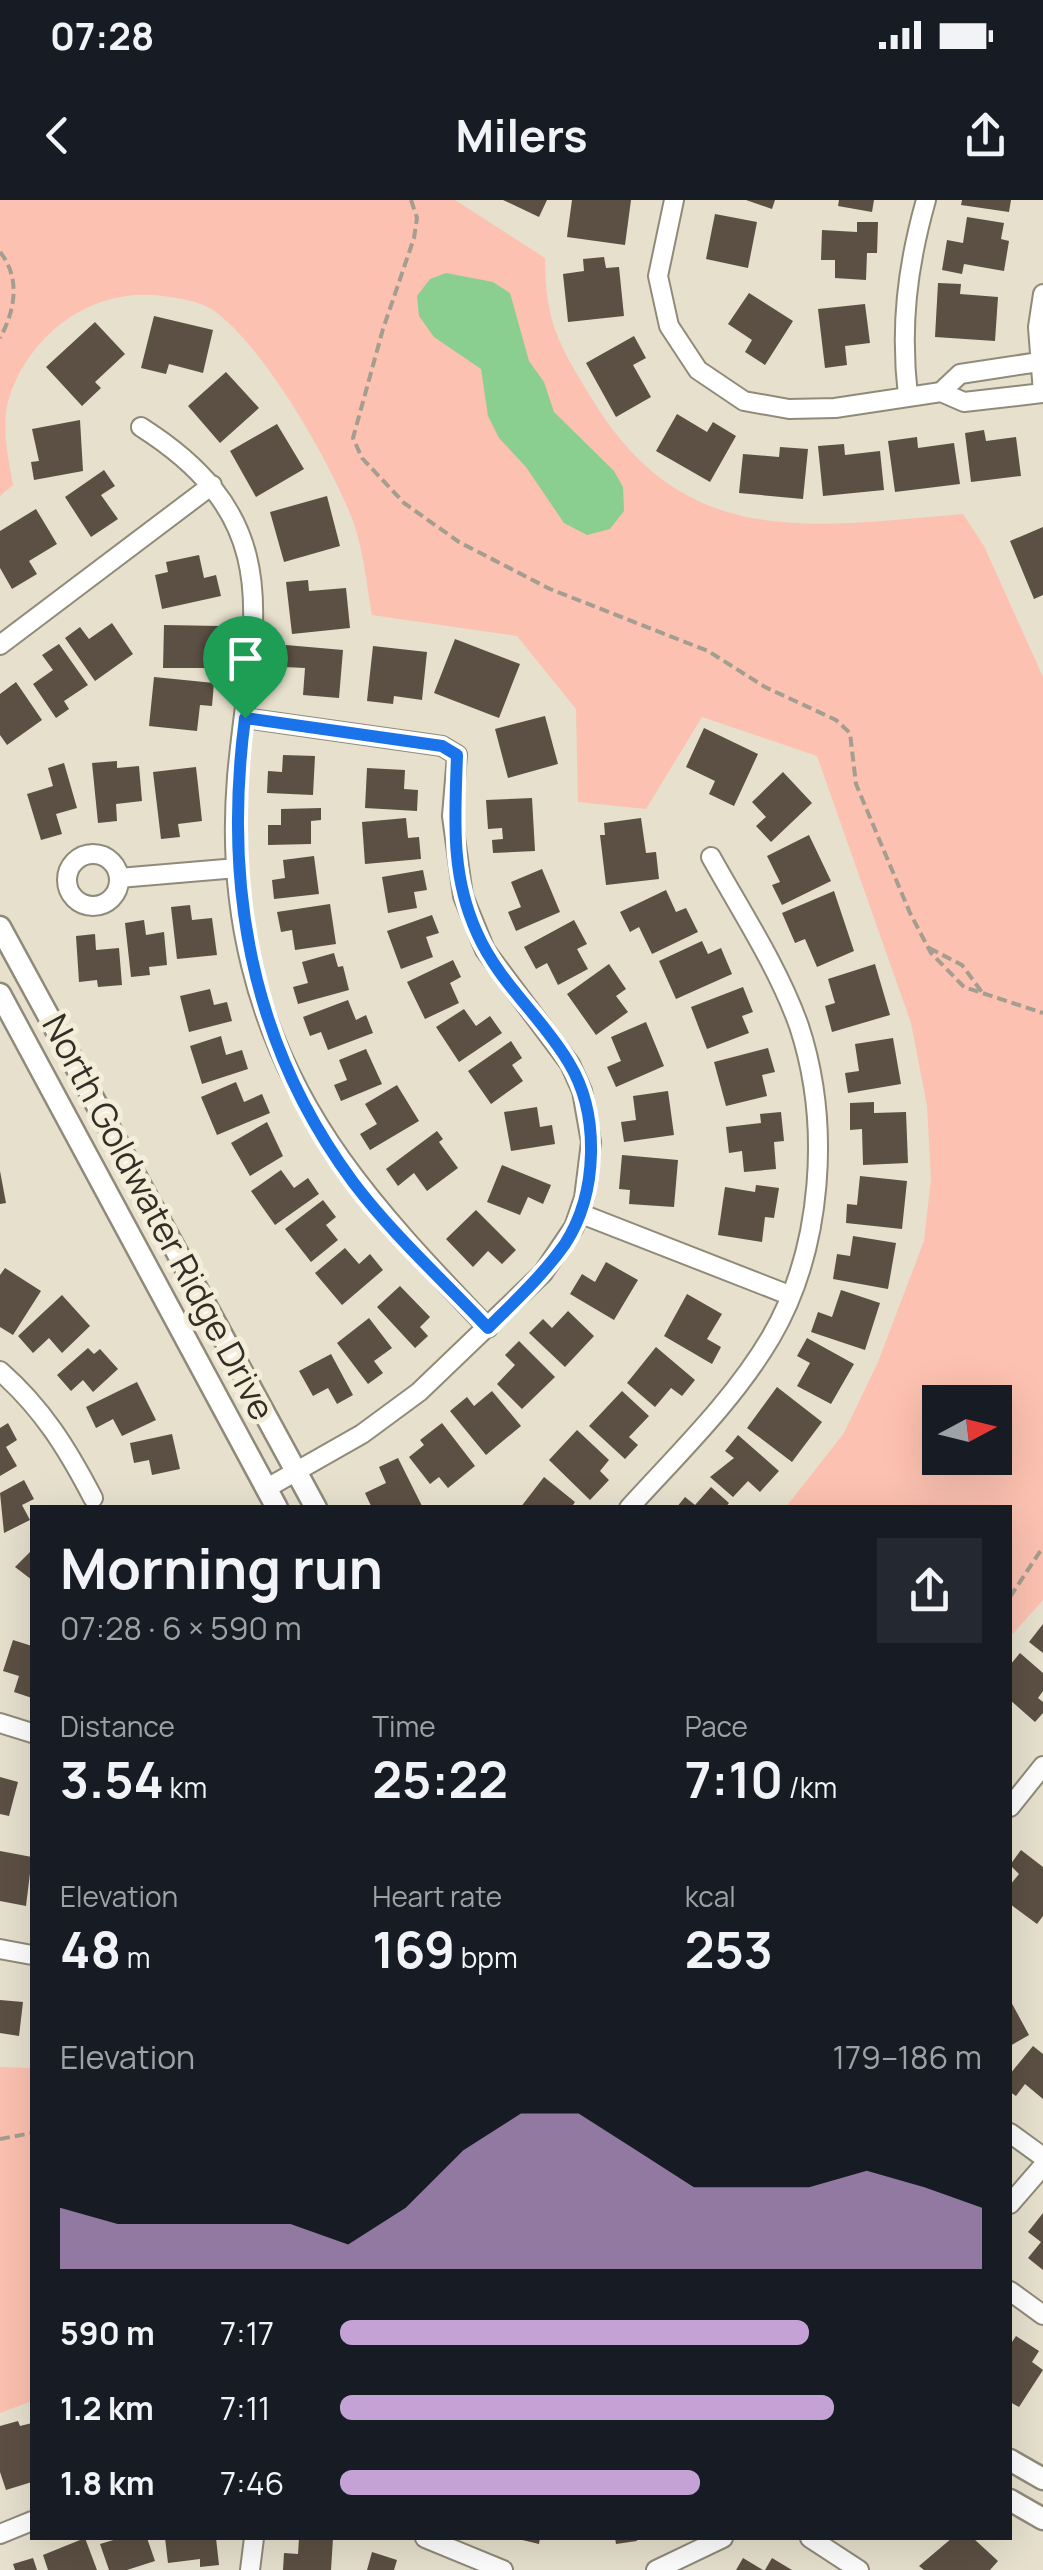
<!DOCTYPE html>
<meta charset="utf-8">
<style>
:root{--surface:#171b24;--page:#242831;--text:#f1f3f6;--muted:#9ea1a6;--accent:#c5a2d6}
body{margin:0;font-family:Manrope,sans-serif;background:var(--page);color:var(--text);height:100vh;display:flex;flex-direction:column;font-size:38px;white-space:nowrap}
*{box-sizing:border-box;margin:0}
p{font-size:32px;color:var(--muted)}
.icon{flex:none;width:55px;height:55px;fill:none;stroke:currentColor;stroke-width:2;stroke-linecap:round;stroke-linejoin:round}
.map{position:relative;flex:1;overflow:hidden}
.drawer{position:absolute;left:30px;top:1305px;width:982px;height:1035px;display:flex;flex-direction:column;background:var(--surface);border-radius:0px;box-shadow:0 10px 40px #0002}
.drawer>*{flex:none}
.needle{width:65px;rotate:83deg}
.fabs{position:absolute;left:922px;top:1185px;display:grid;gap:20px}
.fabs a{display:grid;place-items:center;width:90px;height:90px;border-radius:0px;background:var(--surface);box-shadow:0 10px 40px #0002;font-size:50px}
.pin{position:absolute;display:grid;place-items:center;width:85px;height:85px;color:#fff;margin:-102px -42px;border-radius:50% 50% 50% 0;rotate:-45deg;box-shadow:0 0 10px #0007}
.pin .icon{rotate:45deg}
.round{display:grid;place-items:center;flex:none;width:105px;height:105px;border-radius:0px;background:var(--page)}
.head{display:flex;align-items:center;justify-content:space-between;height:170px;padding:0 30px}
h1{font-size:55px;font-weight:700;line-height:75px}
.stats{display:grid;grid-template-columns:repeat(3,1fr);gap:15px;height:170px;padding:10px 30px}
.stats div{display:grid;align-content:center}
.stats b{font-size:50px;font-weight:700}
.stats small{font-size:28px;font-weight:400}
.stats p{font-size:28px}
.chart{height:280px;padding:20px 30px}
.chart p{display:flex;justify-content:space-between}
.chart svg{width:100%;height:180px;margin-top:10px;fill:var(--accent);opacity:.7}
ul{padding:0 30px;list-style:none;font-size:32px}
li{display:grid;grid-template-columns:160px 120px 1fr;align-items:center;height:75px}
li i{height:25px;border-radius:12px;background:var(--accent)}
.status{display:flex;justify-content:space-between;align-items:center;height:70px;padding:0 50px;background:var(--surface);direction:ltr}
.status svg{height:28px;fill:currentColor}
header{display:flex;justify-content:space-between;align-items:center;height:130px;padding:0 30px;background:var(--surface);font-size:45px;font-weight:700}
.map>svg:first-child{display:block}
.green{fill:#fcc1b0;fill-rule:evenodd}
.water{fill:#8ace90}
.building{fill:#5c4f43}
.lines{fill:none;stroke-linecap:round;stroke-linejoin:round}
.minor-casing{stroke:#908a79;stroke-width:22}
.tertiary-casing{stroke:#908a79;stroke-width:25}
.path{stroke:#a39e90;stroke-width:4;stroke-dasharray:10 5;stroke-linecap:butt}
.minor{stroke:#fff;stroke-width:18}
.tertiary{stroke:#fff;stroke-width:20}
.route-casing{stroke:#fff;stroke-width:20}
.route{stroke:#1a73e8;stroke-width:12}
.labels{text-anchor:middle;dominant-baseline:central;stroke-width:10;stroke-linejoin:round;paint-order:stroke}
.street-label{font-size:35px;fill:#312e27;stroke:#f3edda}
</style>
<div class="status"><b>07:28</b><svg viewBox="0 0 49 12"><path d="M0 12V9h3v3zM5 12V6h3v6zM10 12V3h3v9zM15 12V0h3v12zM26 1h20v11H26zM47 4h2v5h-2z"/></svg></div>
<header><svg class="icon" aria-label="back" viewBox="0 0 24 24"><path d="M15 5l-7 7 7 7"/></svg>Milers<svg class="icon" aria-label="share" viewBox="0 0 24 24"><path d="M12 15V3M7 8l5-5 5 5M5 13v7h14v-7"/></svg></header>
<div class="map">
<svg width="1043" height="2370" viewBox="0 0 1043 2370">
<rect width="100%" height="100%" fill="#e6e0cd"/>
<path class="green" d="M0,0H455L545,58C545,122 559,145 592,199C684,351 808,327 963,314L984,346L1043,477V1400L1010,1437V1308L786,1307L844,1233L878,1162L924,1041L931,979L927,905L911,823L817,556L702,517L646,609L578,602L576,509L517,436L372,415C366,381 363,343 349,311C326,255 262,144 213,110C201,102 184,99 170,97C98,84 34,128 10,195C0,223 8,256 13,285L0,296ZM940,1202H995V1258H940Z
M0,1867L32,1868V2201L0,2213Z"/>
<path class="water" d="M446,73L493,82L510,93L529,161L544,182L554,212L614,271L623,287L624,311L610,329L587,335L564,323L526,267L499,238L488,216L481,169L434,137L419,116L417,96L430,79Z"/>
<path class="building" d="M503,0H547L539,17Z
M572,0H631L625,45L567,37Z
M746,0H775L772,9Z
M839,0H874L872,12L838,6Z
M962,0H1011L1009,12L961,5Z
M715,14L757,22L748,68L706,59Z
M967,17L1004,23L1001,39L1009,41L1004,71L964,64L962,74L942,70L947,40L963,43Z
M857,22H878L877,53H867L866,80L835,78V60H821L822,30L857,32Z
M604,57L606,68L619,67L624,116L568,122L563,74L584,71L583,59Z
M938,83L961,84L960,94L998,97L995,141L935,137Z
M749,93L793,121L765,165L745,152L752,140L728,124Z
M865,104L870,143L845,146L847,165L825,168L818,109Z
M154,116L213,130L203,173L169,164L166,174L141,168Z
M95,122L125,154L95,182L101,188L82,206L46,167Z
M634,136L646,158L633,165L651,197L616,217L586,163Z
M226,172L259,208L220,243L188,206Z
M677,214L707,232L713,222L736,236L710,282L656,251Z
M80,220L83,271L34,280L31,262L39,261L32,229Z
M277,224L304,269L256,297L230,251Z
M984,230L986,241L1016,237L1021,276L971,282L965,233Z
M917,237L918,248L954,243L960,284L895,292L888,241Z
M844,244L845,255L880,251L884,290L823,296L818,246Z
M780,247L808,249L803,299L739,293L743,254L779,257Z
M104,270L115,286L101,295L118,319L91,337L65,297Z
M327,296L340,346L284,362L270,312Z
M36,309L57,344L29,361L37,374L12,389L0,368V331Z
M1043,327V395L1034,399L1010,341Z
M199,355L204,378L216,375L221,396L162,409L155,375L168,372L166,362Z
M308,380L309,391L346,388L350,428L292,434L286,382Z
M112,423L133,454L95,481L65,438L80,427L89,439Z
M164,425L220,426L219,447H206V468H163Z
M455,439L520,464L499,518L434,493Z
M59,444L88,485L64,501L69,509L56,518L33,484L53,470L42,455Z
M286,445L343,450L339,498L303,495L305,468L284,467Z
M373,446L427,452L422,500L394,496L393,504L367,501Z
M154,477L214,483L212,506L200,505L197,531L149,526Z
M16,482L42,520L7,545L0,535V494Z
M545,516L558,564L508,578L495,529Z
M704,528L758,554L734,606L709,594L715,581L686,567Z
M283,555L315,556L313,595L267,593L268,571L282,572Z
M117,561V568L139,566L142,601L116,604L117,621L98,623L92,563Z
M64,563L77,608L56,614L62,634L41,640L27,594L53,586L48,568Z
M196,567L202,621L178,624L180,637L161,639L153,572Z
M367,568L405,570L404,589L418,590L417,611L365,608Z
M783,572L812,603L771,642L756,626L766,617L752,602Z
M532,598L535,651L493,653L492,640L503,639L502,628L488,629L486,600Z
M321,608V620L311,621V644L268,645V625H281V609Z
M406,618L408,638L419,637L421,659L365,664L362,622Z
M641,618L646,653L656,652L659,679L606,685L600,635H605L604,623Z
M809,635L831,681L782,705L772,685L780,682L767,656Z
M314,656L319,694L274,699L272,680L285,678L283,660Z
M542,669L560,712L516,731L508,712L521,707L511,682Z
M423,670L427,690L414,692L417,708L388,713L382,677Z
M666,690L676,712L686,708L698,732L652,754L639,727L630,732L620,712Z
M834,691L854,751L817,767L805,739L795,743L782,713Z
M330,704L336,744L295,750L292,730L281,732L277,712Z
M190,705L192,720L212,718L217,755L177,759L171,707Z
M432,715L439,733L426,737L433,757L401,769L387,731Z
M144,720L146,735L164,732L167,765L149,767L150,775L131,777L125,723Z
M574,720L587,744L577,749L588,769L558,785L547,763L536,769L524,747Z
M95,734L96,750L119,748L122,785L98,787L97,780L79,782L76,736Z
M702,741L708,754L721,748L732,774L676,799L659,761Z
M334,753L338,767L343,766L349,790L298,804L293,787L308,783L302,762Z
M453,760L461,777L450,783L459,803L425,819L407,782Z
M609,764L626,789L616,796L628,812L596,835L567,794Z
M875,764L890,815L832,832L825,806L835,803L828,779Z
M743,787L753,812L742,816L749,833L707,849L691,807Z
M210,789L214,805L227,802L232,821L189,832L180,796Z
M348,800L356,820L366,815L373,833L328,850L321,832L310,836L303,817Z
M464,809L476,826L490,816L502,833L459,862L436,827Z
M646,822L664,866L616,887L607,867L621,861L611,837Z
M221,836L226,855L242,850L248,869L202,884L190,846Z
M893,838L901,884L848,893L845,873L859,871L855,844Z
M511,841L522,858L512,865L523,881L491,904L468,871Z
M768,848L775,872L762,875L767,896L726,906L714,862Z
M366,849L382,884L341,901L334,885L347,880L339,860Z
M236,882L244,902L262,894L270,913L217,935L201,897Z
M397,885L419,921L370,950L360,934L377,924L365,904Z
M668,891L674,935L624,942L621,922L636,920L633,896Z
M874,902V913L906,912L908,963L863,965L862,929L850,930V903Z
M537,907L540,927L552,925L555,944L511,951L504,912Z
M781,912L784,941L774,942L776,969L744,972L742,951L729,953L726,927L761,923L760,914Z
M267,922L283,956L250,976L231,943Z
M437,931L443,939L439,942L458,968L427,991L414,973L398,986L386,969Z
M622,955L678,960L674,1007L629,1004L630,990L619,989Z
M502,965L551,985L543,1004L528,997L520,1015L487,1002Z
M281,970L294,988L308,978L319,994L275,1025L251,991Z
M0,971L6,1003L0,1004Z
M860,976L907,981L902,1029L846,1023L847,1004L857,1005Z
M756,985L779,988L774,1018L765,1017L762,1042L718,1035L725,987L755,992Z
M323,1000L336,1017L326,1025L338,1040L311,1062L285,1029Z
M476,1010L516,1050L502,1064L488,1051L473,1067L446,1039Z
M853,1036L896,1043L888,1089L833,1079L837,1054L850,1056Z
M345,1048L359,1064L370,1054L383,1070L342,1105L315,1073Z
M606,1062L638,1080L614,1120L570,1094L582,1074L595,1082Z
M5,1068L41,1091L13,1135L0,1127V1075Z
M400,1086L430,1117L420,1127L428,1136L415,1148L377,1107Z
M841,1090L880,1103L865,1150L811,1132L818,1112L832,1117Z
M687,1094L722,1114L707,1139L721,1147L712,1164L664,1136Z
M62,1095L90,1126L62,1153L49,1138L33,1153L18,1136Z
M568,1111L594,1136L565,1167L529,1133L543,1119L552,1128Z
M369,1118L392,1148L374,1161L383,1173L368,1184L337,1143Z
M807,1138L854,1164L831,1204L797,1186L810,1163L797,1156Z
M519,1141L555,1177L522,1209L497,1184L515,1165L505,1155Z
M656,1147L695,1180L682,1196L671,1188L655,1207L627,1183Z
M88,1148L94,1154L100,1149L118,1169L93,1192L83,1180L71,1191L57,1175Z
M331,1154L353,1195L337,1204L328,1188L313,1196L299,1171Z
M137,1182L156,1220L122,1236L113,1219L96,1228L86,1207Z
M777,1187L822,1222L792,1262L747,1228Z
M492,1191L521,1226L486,1255L450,1211L467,1197L474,1206Z
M622,1191L649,1216L629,1237L638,1245L625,1259L589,1226Z
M8,1223L17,1240L6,1247L17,1266L0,1276V1228Z
M442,1223L475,1266L448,1288L439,1277L430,1284L409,1257L424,1245L420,1240Z
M577,1230L609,1260L600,1271L609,1280L590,1300L549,1260Z
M172,1234L180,1269L152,1275L149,1260L134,1263L130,1243Z
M738,1235L779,1271L760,1292L748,1281L733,1297L710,1277L734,1258L725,1251Z
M398,1258L422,1306L372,1308L365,1293L386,1283L379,1267Z
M544,1277L575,1302L571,1308H520Z
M24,1280L34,1299L22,1305L30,1320L4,1333L0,1293Z
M711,1287L729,1303L725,1308H676L685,1297L695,1305Z
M32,1350V1380L15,1367Z
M1043,1424V1453L1029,1442Z
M13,1440L32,1446V1498L14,1492L19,1476L3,1471Z
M1020,1453L1043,1473V1491L1038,1498L1043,1502V1513L1035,1522L1010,1500V1465Z
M0,1577L18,1582L9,1616L0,1614Z
M1021,1650L1043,1667V1716L1037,1724L1010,1704V1685L1019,1674L1010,1665Z
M0,1651L32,1657L26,1706L0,1701Z
M0,1800L23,1802L19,1836L0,1833Z
M1010,1800L1029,1835L1010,1846Z
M1033,1846L1043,1854V1899L1025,1884L1016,1896L1010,1892V1874Z
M1043,2013V2070L1028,2058L1041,2042L1028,2032Z
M1016,2136L1039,2151L1032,2162L1043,2170L1019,2207L1010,2202V2145Z
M18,2221L20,2226L32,2223V2282L6,2290L0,2272V2226Z
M85,2338L97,2370H48L43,2355Z
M120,2338H147L155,2361L127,2370H109L100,2344Z
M165,2338H216L219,2365L200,2367V2359L168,2363Z
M299,2338H333L331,2370H283L284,2353L298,2354Z
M514,2338H540L539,2344Z
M615,2338H636L637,2341L616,2344Z
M952,2338H973L998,2361L990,2370H924L919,2366Z
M372,2352L397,2360L394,2370H367Z
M33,2358L37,2370H15L13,2364Z
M743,2358L763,2370H736Z
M772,2358L792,2370H765Z"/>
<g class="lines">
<defs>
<path id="minor" d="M674,0L658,76L669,126L698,170L744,201L789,209L835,208L941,192L964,202L1043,193L1038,127L1043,94
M941,192L960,174L1039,162
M908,196C900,127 907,67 926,0
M141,227C295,325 250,427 237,577C232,639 236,705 251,765C289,921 382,1016 488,1128
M0,445L212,285
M245,518L442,546L457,555L452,616L463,696L485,750L570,864L582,891L591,942L584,998L574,1027L543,1073L419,1192L362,1234L267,1288
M67 680a26 26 0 1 1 52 0a26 26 0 1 1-52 0Z
M119,678L237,668
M579,1013L789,1095
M0,1171C42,1208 67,1248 93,1298
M629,1308C678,1254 734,1200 771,1137C823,1048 831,923 799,826C778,767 741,711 711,657
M0,1523L32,1533
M1010,1607L1043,1566
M0,1749L32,1755
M1010,1933L1043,1957
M1010,2004L1043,1966
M1010,2091L1043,2115
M0,2334L32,2321
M425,2338L503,2370
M810,2338L859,2370
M250,2370L254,2338
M656,2370L723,2338"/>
<path id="tertiary" d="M0,727L316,1308
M0,794L277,1308
M1010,2260L1043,2279
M1010,2300L1043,2319"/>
</defs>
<use href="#minor" class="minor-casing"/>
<use href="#tertiary" class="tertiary-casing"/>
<path class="path" d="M411,0L417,18L414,38L383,129L353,238L362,258L404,303L459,342L550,389L708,451L765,487L836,520L850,533L856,584L910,713L931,753L964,787L1043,813
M0,52C21,78 15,111 0,138
M929,748L962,765L984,795
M1010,1397L1043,1347
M0,1939L32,1933"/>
<use href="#minor" class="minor"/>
<use href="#tertiary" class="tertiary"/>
</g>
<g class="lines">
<defs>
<path id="route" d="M245,518L442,546L457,555C455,617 450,674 477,733C499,783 542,817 569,863C600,914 598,993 565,1044C543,1075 515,1101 488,1128C443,1080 393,1035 353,982C251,844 223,685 245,518Z"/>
</defs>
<use href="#route" class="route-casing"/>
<use href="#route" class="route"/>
</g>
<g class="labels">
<g class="street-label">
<text transform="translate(159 1017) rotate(62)">North Goldwater Ridge Drive</text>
</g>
</g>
</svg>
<div class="fabs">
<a><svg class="needle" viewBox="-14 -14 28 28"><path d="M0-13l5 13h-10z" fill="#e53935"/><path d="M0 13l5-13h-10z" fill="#9ea1a6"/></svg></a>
</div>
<div class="pin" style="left:245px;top:518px;background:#1e9e55"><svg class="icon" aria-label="arrive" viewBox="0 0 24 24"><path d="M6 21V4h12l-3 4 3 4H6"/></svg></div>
<section class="drawer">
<div class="head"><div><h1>Morning run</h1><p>07:28 · 6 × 590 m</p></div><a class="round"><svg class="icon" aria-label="share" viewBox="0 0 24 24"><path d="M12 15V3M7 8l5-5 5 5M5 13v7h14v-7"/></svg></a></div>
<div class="stats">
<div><p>Distance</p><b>3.54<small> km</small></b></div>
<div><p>Time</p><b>25:22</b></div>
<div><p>Pace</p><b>7:10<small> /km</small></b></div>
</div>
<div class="stats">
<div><p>Elevation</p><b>48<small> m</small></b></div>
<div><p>Heart rate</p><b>169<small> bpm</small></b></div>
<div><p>kcal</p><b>253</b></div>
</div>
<div class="chart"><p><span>Elevation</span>179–186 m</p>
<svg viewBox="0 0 160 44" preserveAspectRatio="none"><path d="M0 44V29L10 33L20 33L30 33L40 33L50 38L60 29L70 15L80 6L90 6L100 15L110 24L120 24L130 24L140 20L150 24L160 29V44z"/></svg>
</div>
<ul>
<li><b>590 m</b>7:17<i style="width:73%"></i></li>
<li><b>1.2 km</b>7:11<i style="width:77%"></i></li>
<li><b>1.8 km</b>7:46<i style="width:56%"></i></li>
</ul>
</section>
</div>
